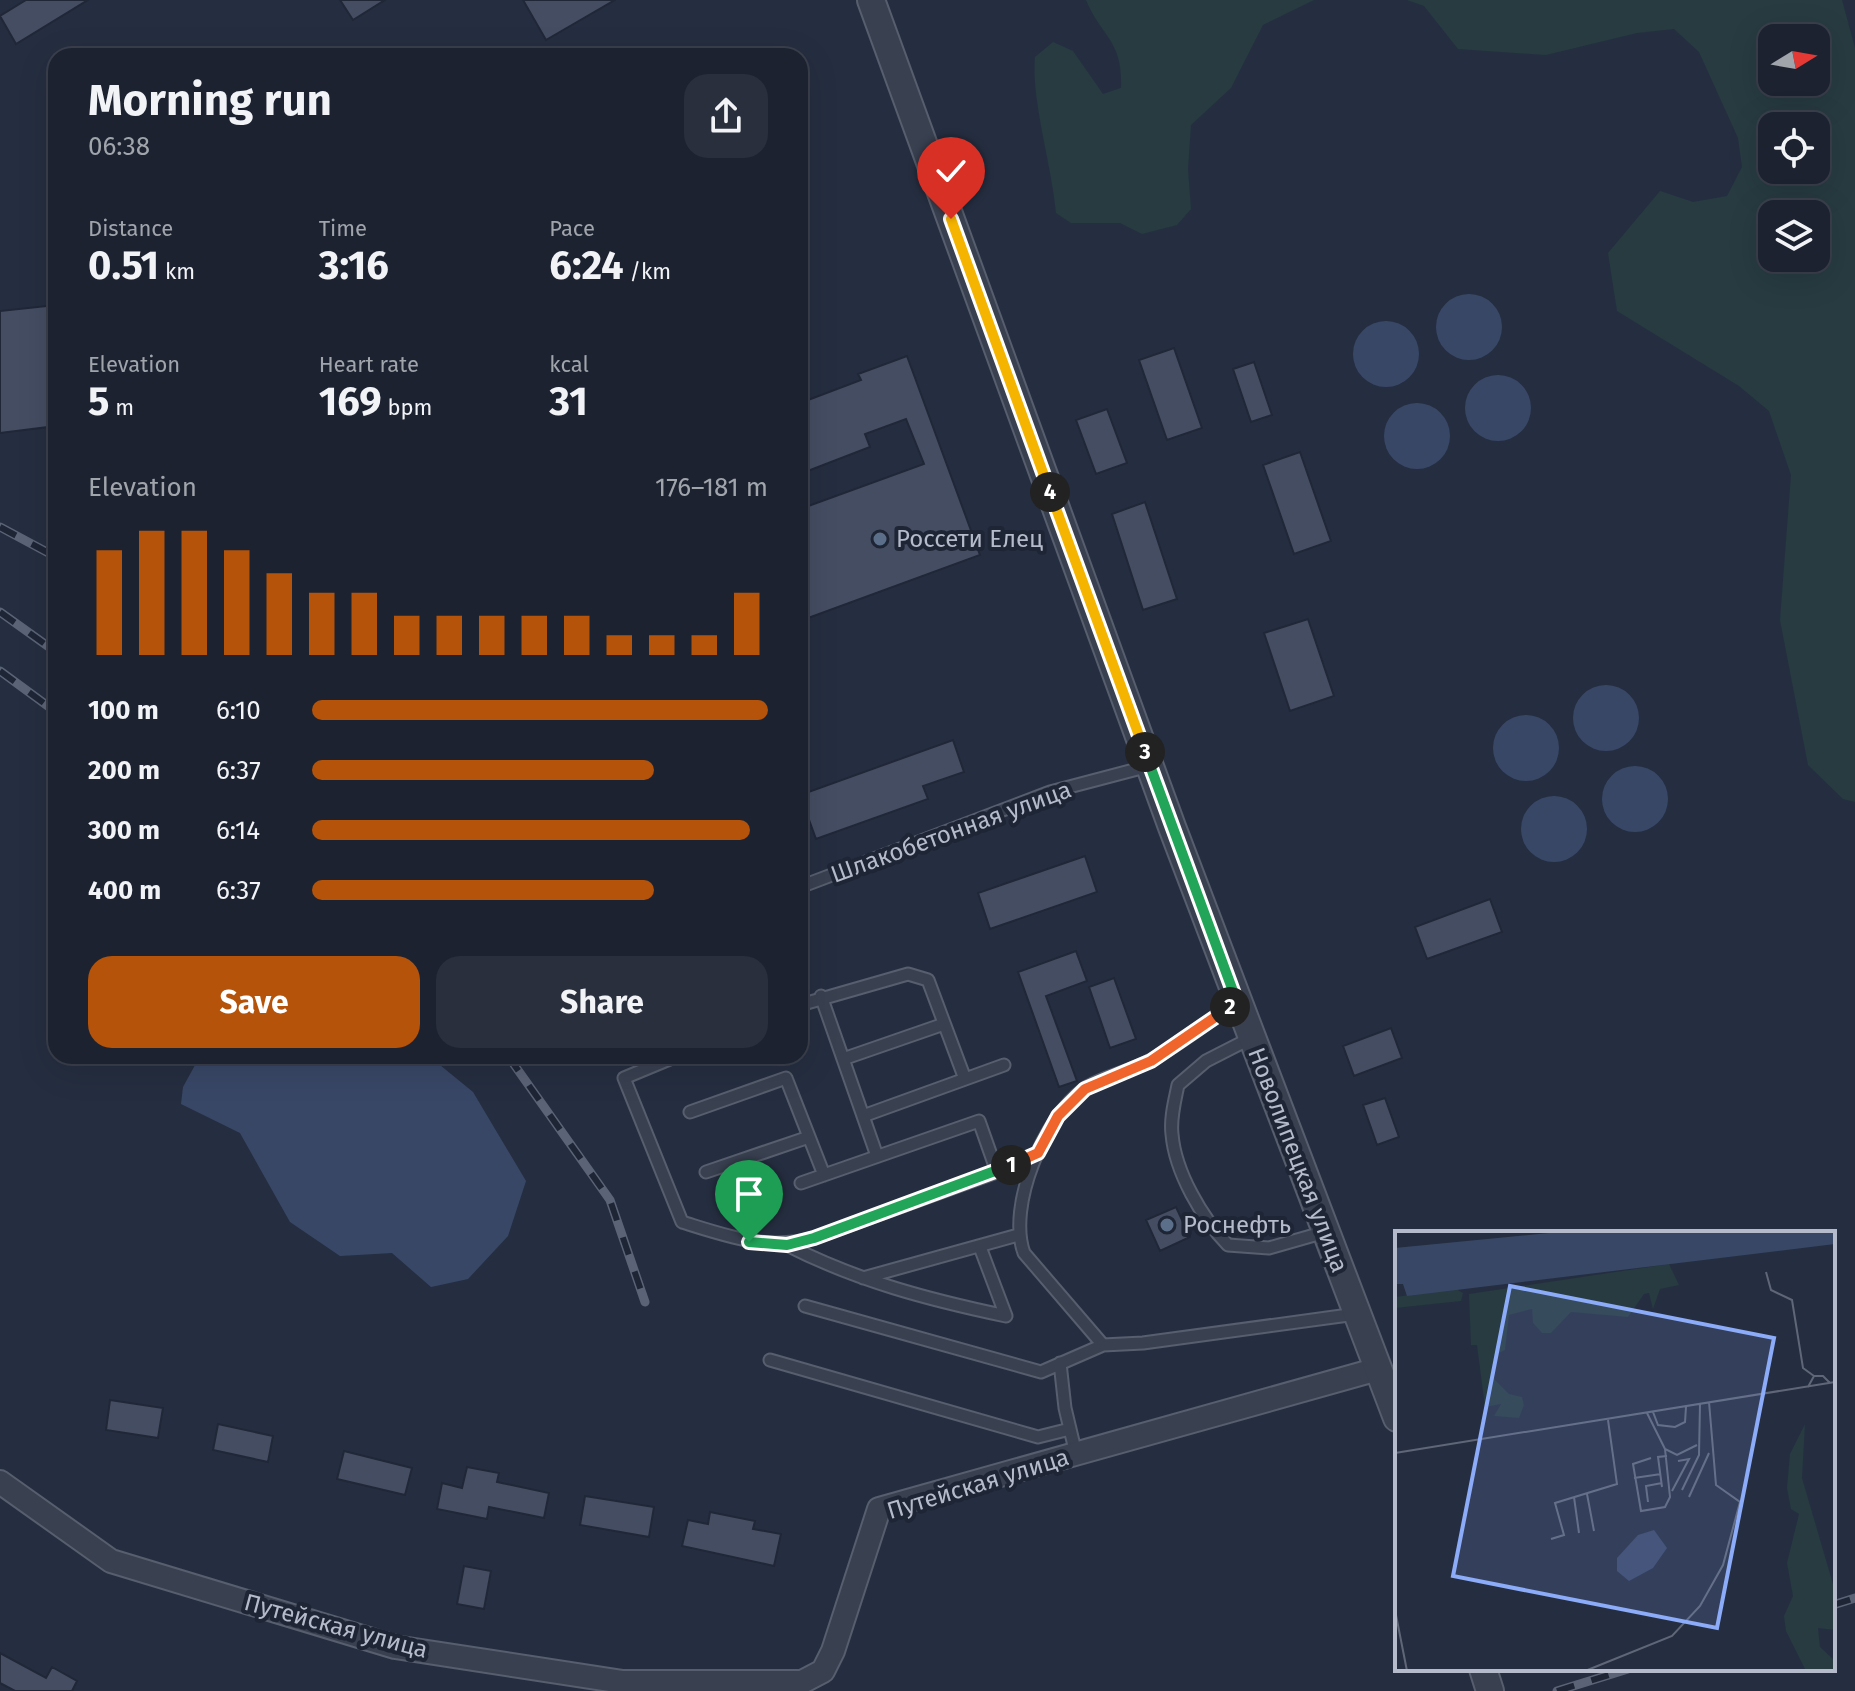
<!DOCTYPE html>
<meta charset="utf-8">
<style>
:root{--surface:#1c2230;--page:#292f3c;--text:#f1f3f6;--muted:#a0a4ab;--line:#3a3f4c;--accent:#b45309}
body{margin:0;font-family:"Fira Sans",sans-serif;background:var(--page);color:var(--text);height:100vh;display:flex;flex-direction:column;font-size:30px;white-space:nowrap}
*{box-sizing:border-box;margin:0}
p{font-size:26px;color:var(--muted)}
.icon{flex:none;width:44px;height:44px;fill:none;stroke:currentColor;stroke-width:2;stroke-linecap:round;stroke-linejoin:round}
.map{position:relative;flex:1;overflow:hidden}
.panel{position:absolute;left:48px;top:48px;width:760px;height:1016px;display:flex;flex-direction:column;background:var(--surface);border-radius:24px;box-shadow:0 8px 32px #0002,0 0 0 2px var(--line)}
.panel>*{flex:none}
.needle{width:52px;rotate:79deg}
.tools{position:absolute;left:1758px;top:24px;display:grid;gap:16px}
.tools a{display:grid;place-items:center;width:72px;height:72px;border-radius:16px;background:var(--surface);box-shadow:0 8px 32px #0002,0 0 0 2px var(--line);font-size:40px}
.pin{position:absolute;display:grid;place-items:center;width:68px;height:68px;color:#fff;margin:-82px -34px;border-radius:50% 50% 50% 0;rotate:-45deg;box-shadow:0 0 8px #0007}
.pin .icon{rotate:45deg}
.km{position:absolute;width:40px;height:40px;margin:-20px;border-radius:50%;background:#222;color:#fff;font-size:22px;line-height:40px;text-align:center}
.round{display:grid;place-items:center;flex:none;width:84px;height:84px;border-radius:24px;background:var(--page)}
.summary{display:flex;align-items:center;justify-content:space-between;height:136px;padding:0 40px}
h1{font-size:44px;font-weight:700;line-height:60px}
.stats{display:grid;grid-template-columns:repeat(3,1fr);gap:12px;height:136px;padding:8px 40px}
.stats div{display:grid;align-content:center}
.stats b{font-size:40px;font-weight:700}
.stats small{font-size:22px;font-weight:400}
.stats p{font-size:22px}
.chart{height:224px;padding:16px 40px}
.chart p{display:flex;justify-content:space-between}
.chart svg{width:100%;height:144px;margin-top:8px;stroke:var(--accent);stroke-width:6}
.button{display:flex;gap:16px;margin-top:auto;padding:16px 40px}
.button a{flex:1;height:92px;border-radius:24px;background:var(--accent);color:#fff;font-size:32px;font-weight:700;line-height:92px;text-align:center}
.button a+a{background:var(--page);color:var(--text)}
ul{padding:0 40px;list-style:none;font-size:26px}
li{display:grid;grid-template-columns:128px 96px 1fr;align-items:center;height:60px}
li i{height:20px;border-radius:10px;background:var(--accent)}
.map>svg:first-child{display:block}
.green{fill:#273b41;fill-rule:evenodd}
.water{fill:#394767}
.building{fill:#444d62;stroke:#202737;stroke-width:2}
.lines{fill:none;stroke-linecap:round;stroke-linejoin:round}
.service-casing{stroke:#575e6d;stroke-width:15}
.minor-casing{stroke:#575e6d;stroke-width:26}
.tertiary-casing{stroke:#575e6d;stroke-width:30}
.service{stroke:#394050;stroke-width:11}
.minor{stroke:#394050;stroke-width:22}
.tertiary{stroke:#394050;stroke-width:26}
.rail-casing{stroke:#5b6477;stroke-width:9}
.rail{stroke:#1e2535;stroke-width:6;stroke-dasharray:18;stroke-linecap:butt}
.split-1-casing{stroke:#fff;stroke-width:16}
.split-2-casing{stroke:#fff;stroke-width:16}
.split-3-casing{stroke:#fff;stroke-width:16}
.split-4-casing{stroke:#fff;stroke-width:16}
.split-5-casing{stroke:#fff;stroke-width:16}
.split-1{stroke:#22a559;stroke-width:10}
.split-2{stroke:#f0652b;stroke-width:10}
.split-3{stroke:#22a559;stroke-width:10}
.split-4{stroke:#f5b400;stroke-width:10}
.split-5{stroke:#f5b400;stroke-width:10}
.service-dot{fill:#5c6f8a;stroke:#1e2535;stroke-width:3}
.labels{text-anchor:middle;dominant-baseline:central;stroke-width:8;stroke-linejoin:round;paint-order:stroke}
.poi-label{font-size:24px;fill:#b5bbca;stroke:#1e2535;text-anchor:start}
.street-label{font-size:24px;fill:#b5bbca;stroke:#1e2535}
.inset-road{fill:none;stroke:#5f6677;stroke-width:2}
.view{fill:#8cabf9;fill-opacity:0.15;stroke:#8cabf9;stroke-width:4}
.inset-edge{fill:none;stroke:#b5bbca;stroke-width:4}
</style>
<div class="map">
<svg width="1855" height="1691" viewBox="0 0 1855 1691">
<rect width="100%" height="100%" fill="#252e40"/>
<path class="green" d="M1086,0H1314L1263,25L1231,88L1191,125L1188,169L1191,209L1177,225L1142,234L1120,223H1071L1056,213C1052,166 1031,100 1035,57L1053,42L1073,51L1103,94L1121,88C1123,40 1102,38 1086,0Z
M1407,0H1842L1855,48V802L1843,799L1808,765L1780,620L1791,475L1769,411L1739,386L1617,311L1608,253L1660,191L1693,202L1727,196L1742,167L1738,138L1699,52L1674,29L1637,33L1546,55L1458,49L1424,6ZM1772,38H1816V82H1772ZM1772,126H1816V170H1772ZM1772,214H1816V258H1772Z"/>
<path class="water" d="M1436 327a33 33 0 1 1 66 0a33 33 0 1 1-66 0Z
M1353 354a33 33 0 1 1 66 0a33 33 0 1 1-66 0Z
M1465 408a33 33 0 1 1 66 0a33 33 0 1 1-66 0Z
M1384 436a33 33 0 1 1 66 0a33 33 0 1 1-66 0Z
M1573 718a33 33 0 1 1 66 0a33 33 0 1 1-66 0Z
M1493 748a33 33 0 1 1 66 0a33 33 0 1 1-66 0Z
M1602 799a33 33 0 1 1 66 0a33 33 0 1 1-66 0Z
M1521 829a33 33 0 1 1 66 0a33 33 0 1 1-66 0Z
M200,1056H429L473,1092L526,1181L508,1236L468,1279L431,1287L392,1253L340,1256L290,1222L240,1133L181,1104L183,1087Z"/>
<path class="building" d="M26,0H88L16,44L0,16Z
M340,0H385L353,20Z
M523,0H615L546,40Z
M56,305V426L0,433V311Z
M1174,348L1202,428L1167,440L1139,360Z
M907,356L980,555L800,621V509L924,464L906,419L865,434L870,447L800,474V403L861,380L858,374Z
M1254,362L1272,415L1251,422L1233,369Z
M1107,409L1127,463L1096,474L1076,420Z
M1300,452L1331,541L1294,554L1263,465Z
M1145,502L1177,599L1143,610L1112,514Z
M1308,619L1334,696L1290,711L1264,633Z
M953,740L964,772L923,786L928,799L816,839L800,795Z
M1085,856L1097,892L990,929L978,893Z
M1490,899L1502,932L1427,959L1415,927Z
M1076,951L1087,981L1046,996L1077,1081L1059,1087L1018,972Z
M1114,978L1136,1039L1110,1048L1089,987Z
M1391,1028L1402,1058L1354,1076L1343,1046Z
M1385,1098L1399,1137L1377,1145L1363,1105Z
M1176,1207L1190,1237L1160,1251L1146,1220Z
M110,1400L163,1408L158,1438L106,1430Z
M218,1424L273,1436L268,1462L213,1450Z
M344,1451L412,1468L405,1495L337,1479Z
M467,1467L499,1473L497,1482L549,1493L544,1518L489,1507L487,1519L437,1509L442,1483L462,1488Z
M585,1496L654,1507L649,1537L580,1525Z
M710,1512L755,1521L753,1529L781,1534L774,1566L682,1546L688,1520L708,1524Z
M464,1566L491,1571L484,1609L457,1604Z
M0,1653L46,1678L52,1667L77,1681L72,1691H15L0,1683Z"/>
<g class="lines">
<defs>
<path id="service" d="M800,887L1050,792L1149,766
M821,996L877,1156
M800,1005L908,974L928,980L965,1079
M1251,1038L1206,1061L1178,1085C1175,1100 1170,1118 1172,1134C1175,1172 1202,1218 1228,1245L1269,1248L1325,1232
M677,1056L624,1078L682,1222C727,1236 767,1251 814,1238L997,1172L1038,1153
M843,1059L944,1024
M690,1112L786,1078L824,1175
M863,1116L1004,1065
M706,1172L809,1137
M801,1183L979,1121L997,1172
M787,1245C857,1281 930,1300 1006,1316L980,1247
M863,1278L1018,1235
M805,1306L1041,1372L1103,1345L1143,1343L1356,1314
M1103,1345L1024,1253C1007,1206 1044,1118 1084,1089C1103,1076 1131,1072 1151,1060C1181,1044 1209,1021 1237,1002
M770,1360L1038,1437L1070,1429
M1060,1363L1065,1408L1076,1454"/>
<path id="minor" d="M0,1482L111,1561L395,1647L623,1682H802L823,1671L833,1651L879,1509L1378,1369"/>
<path id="tertiary" d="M871,0L1172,827L1397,1418
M1483,1669L1490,1691"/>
</defs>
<use href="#service" class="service-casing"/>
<use href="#minor" class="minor-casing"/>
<use href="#tertiary" class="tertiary-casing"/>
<use href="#service" class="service"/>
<use href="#minor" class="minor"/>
<use href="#tertiary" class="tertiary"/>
<defs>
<path id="rail" d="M0,527L56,557
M0,612L56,652
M0,671L56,712
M508,1056L610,1200L645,1302
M1833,1605L1855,1598
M1557,1691L1628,1669"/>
</defs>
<use href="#rail" class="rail-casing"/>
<use href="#rail" class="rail"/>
</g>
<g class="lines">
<defs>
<path id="split-1" d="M749,1242L787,1245L814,1238L1011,1165"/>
<path id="split-2" d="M1011,1165L1038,1153L1058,1116L1085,1089L1151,1061L1230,1007"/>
<path id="split-3" d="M1145,752L1237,1002L1230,1007"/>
<path id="split-4" d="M1050,492L1145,752"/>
<path id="split-5" d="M951,219L1050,492"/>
</defs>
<use href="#split-1" class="split-1-casing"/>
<use href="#split-2" class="split-2-casing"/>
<use href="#split-3" class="split-3-casing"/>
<use href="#split-4" class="split-4-casing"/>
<use href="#split-5" class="split-5-casing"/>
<use href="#split-1" class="split-1"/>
<use href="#split-2" class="split-2"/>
<use href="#split-3" class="split-3"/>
<use href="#split-4" class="split-4"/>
<use href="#split-5" class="split-5"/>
</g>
<g class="service-dot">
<circle cx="880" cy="539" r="8"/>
<circle cx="1167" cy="1225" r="8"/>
</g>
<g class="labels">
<g class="poi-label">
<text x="896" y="539">Россети Елец</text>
<text x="1183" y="1225">Роснефть</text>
</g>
<g class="street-label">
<text transform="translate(951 832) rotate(-20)">Шлакобетонная улица</text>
<text transform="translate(1298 1160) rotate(69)">Новолипецкая улица</text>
<text transform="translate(978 1484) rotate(-17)">Путейская улица</text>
<text transform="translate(336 1626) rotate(15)">Путейская улица</text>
</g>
</g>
<g transform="translate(1395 1231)">
<rect width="440" height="440" fill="#252e40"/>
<path d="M274,33L284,54L265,58L258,78L254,62L249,63L233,86L176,81L156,102H147L138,92L137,78L114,84L110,119L102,123L97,138L100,149L114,163L127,166L129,174L124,187L99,185L106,173L90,176L82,114H76L74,63ZM61,58L68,62L66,70L0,77V66ZM410,193L407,247L440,360V399L423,397L425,416L440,430V440H411L391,400L389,385L398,365L392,332L404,283L396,278L392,257L395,223Z" fill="#273b41"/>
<path d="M174,0H440V13L12,65L8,53H0V17ZM259,299L272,317L258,337L234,350L222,340V327L243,304Z" fill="#394767"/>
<path class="inset-road" d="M371,41L376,59L397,69L408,137L419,145M413,156L419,145H428L435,152M258,181L263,194L280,196L290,191L291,176M252,182L270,218L282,224L302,214M0,222L440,151M256,227L238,233L246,280L270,276L275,266L270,218M239,247L266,243M267,256L263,226L272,225M287,259L304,224L305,173M277,260L294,228L283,230M192,263L199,300M179,266L184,302M294,266L314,222M253,271L251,255L267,252M156,308L169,304L160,272L222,253L213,189M0,379L12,440M190,440L277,405L305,375L328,334L345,271L321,254L314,171"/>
<path class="view" d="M115,55L379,107L322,397L58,345Z"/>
<rect width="440" height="440" class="inset-edge"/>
</g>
</svg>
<div class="tools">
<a><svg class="needle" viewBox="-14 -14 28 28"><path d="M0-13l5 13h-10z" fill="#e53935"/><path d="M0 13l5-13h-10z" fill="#a0a4ab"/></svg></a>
<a><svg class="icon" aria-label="locate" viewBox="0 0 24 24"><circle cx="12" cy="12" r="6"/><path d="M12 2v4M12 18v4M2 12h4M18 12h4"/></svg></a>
<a><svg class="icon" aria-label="layers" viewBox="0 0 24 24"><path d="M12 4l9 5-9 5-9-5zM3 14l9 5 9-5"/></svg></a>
</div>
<div class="pin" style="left:749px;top:1242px;background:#1e9e55"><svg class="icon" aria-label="arrive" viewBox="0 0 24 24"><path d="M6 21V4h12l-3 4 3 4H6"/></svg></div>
<div class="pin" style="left:951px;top:219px;background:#d93025"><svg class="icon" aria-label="check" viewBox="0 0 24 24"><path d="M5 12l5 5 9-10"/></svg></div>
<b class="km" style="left:1011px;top:1165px">1</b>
<b class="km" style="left:1230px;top:1007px">2</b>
<b class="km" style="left:1145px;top:752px">3</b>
<b class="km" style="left:1050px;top:492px">4</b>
<section class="panel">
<div class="summary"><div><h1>Morning run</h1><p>06:38</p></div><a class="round"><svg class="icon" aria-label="share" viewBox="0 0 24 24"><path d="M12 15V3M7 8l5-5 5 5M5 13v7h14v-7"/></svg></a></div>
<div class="stats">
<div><p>Distance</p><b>0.51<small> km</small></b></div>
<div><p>Time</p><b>3:16</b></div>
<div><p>Pace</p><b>6:24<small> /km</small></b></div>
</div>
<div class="stats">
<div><p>Elevation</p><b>5<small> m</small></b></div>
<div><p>Heart rate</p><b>169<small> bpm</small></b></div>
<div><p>kcal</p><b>31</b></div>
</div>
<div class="chart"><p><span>Elevation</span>176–181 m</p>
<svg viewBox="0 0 160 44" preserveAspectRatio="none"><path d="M5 44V12M15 44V6M25 44V6M35 44V12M45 44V19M55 44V25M65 44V25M75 44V32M85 44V32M95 44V32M105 44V32M115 44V32M125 44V38M135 44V38M145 44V38M155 44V25"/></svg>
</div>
<ul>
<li><b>100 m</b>6:10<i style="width:100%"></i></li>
<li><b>200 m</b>6:37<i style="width:75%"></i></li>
<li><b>300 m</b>6:14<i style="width:96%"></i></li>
<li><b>400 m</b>6:37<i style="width:75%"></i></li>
</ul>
<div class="button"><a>Save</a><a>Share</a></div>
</section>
</div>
